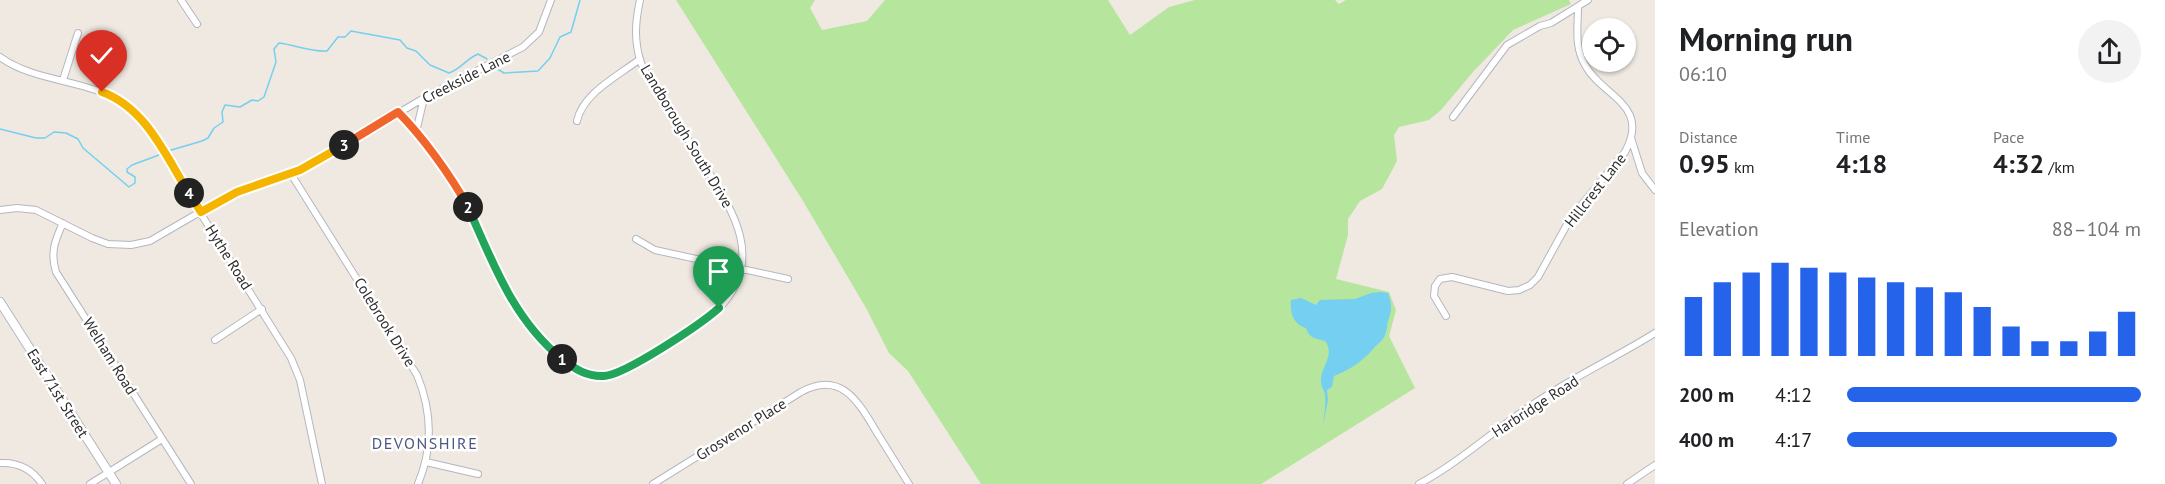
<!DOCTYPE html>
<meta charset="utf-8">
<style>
:root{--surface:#fff;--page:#f2f2f2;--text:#202124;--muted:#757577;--accent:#2563eb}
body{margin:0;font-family:"PT Sans",sans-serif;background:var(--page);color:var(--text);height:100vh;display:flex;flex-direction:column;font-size:22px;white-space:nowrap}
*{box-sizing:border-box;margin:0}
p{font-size:20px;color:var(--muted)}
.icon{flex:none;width:33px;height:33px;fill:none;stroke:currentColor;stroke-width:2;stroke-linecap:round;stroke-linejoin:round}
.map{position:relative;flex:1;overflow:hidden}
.panel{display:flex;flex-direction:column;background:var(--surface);width:510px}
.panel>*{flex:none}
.tools{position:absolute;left:1582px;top:18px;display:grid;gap:12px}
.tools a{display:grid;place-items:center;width:54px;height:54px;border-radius:50%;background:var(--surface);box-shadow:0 2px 4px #0004;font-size:30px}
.pin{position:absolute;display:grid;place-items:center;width:51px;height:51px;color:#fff;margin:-62px -26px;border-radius:50% 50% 50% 0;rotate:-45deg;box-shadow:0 0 6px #0007}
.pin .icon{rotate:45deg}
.km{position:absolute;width:30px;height:30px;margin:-15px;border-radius:50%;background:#222;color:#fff;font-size:16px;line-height:30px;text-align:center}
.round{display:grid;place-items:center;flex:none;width:63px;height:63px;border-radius:32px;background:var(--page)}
.head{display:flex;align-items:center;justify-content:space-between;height:102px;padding:0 24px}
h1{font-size:33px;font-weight:700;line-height:45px}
.metrics{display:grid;grid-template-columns:repeat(3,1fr);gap:9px;height:102px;padding:6px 24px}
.metrics div{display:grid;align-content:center}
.metrics b{font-size:26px;font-weight:700}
.metrics small{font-size:16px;font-weight:400}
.metrics p{font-size:16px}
.chart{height:168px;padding:12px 24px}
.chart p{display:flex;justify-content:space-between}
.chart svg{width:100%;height:108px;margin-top:6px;stroke:var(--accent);stroke-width:6}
ul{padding:0 24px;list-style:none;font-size:20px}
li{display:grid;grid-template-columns:96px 72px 1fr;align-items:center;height:45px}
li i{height:15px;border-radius:8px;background:var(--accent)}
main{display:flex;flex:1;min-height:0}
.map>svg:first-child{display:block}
.green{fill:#b6e59e}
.water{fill:#75cff0}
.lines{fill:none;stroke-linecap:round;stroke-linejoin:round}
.stream{stroke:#75cff0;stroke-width:1.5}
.minor-casing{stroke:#b4b7c1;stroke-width:8}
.secondary-casing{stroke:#b4b7c1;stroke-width:10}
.minor{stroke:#fff;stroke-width:6}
.secondary{stroke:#fff;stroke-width:8}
.split-1-casing{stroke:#fff;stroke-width:12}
.split-2-casing{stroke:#fff;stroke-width:12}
.split-3-casing{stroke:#fff;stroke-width:12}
.split-4-casing{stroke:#fff;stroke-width:12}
.split-5-casing{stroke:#fff;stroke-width:12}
.split-1{stroke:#22a559;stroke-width:8}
.split-2{stroke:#22a559;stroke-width:8}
.split-3{stroke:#f0652b;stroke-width:8}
.split-4{stroke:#f5b400;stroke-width:8}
.split-5{stroke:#f5b400;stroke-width:8}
.labels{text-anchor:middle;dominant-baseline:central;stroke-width:5;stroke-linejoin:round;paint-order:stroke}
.street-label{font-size:15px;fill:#2e2e2e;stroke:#fff}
.neighbourhood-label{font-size:16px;letter-spacing:1.5px;fill:#4d5680;stroke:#fff}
</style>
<main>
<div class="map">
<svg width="1655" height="484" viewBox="0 0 1655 484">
<rect width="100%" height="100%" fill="#efe9e1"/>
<path class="green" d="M676,0H815L810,8L822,30L867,21L885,0H1108L1130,35L1169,7L1195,0H1335L1339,4L1346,0H1569L1571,4L1513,30L1473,72L1441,110L1429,120L1399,127L1394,135L1397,161L1382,189L1360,201L1348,219V235L1336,279L1389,292L1396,310L1389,336L1415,388L1261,484H981L908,371L889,353L866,308L803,201Z"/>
<path class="water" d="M1381,292L1388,293C1392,304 1392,310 1388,321C1387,325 1387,330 1385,335C1382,342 1377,344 1373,349C1362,362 1349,370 1334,376L1332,387L1327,390L1328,400L1323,426C1324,417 1326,406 1325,396C1325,391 1321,387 1321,382C1320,367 1336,355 1325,341C1315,338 1310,339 1306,328C1293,324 1290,313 1291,300L1301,298L1316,305L1320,300L1355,299L1371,293Z"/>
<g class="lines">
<path class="stream" d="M494,67L504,73L538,71L550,58L560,37L571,32L580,0
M0,129L36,138H45L54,132L66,133L78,139L83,148L129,187L135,183V177L127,172V169L132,165L159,155
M168,151L202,141L208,138L214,128L223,122L222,112L225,105L240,107L252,100L258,101L264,97L276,62L274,49L279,43C296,45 310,52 327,51L338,37H345L351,31L400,40L407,48L416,51L430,65L449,73C461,69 466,59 478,54L487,59"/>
<defs>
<path id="minor" d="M181,0L197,24
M0,57C43,88 107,76 143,121L291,358L300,380L322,484
M63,80L78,33
M398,112C414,129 427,147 441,166C450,179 461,192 468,207C496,264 511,319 563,360C596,386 616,376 648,355C673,340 704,326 723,304C765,255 730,207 703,163C683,130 658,98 641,63C634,41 635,23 640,0
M1453,117L1507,45L1540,26L1551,23L1588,0
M577,121C583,93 618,76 640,59
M416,132L424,98
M1631,138L1642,173L1655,190
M291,174L417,375C432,411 433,448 418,484
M0,210L17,208L36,210L92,238L108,244L131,245L150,241L231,194L283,177L310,165L424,98L523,47L539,32L551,0
M63,223C55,240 50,253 56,272L191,484
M636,239L655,250L788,279
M1446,316L1434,296L1435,286L1440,279L1452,277L1508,291L1519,290L1530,285L1538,277L1570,219L1625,152C1651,104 1602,97 1585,65C1574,46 1578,27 1578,7
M215,340L262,309
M426,462L478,474
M0,463C18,462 32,469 42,484
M90,484L162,439
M653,484L801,392C843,369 860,405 879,436C889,452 899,468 909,484
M1419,484C1460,462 1494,430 1532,405C1571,378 1615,358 1655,333
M1627,484L1655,465"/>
<path id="secondary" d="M0,302L116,484"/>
</defs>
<use href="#minor" class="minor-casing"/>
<use href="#secondary" class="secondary-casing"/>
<use href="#minor" class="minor"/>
<use href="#secondary" class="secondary"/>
</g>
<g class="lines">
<defs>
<path id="split-1" d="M562,359C575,369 587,377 604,376C625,375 701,324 719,308"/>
<path id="split-2" d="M468,207C493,263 513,319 562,359"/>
<path id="split-3" d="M344,145L398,112C423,137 451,176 468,207"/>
<path id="split-4" d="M189,193L201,212L237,192L300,170L344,145"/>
<path id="split-5" d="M102,92C146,108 165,155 189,193"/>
</defs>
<use href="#split-1" class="split-1-casing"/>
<use href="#split-2" class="split-2-casing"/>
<use href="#split-3" class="split-3-casing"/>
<use href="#split-4" class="split-4-casing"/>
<use href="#split-5" class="split-5-casing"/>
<use href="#split-1" class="split-1"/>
<use href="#split-2" class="split-2"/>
<use href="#split-3" class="split-3"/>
<use href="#split-4" class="split-4"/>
<use href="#split-5" class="split-5"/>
</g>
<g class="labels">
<g class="street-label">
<text transform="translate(466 77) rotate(-27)">Creekside Lane</text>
<text transform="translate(687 136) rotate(59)">Landborough South Drive</text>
<text transform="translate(1595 190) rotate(-52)">Hillcrest Lane</text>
<text transform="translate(229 257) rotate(58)">Hythe Road</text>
<text transform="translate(385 322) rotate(58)">Colebrook Drive</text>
<text transform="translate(110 356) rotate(58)">Welham Road</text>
<text transform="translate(58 393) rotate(58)">East 71st Street</text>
<text transform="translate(1535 406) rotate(-33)">Harbridge Road</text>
<text transform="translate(741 429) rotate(-32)">Grosvenor Place</text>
</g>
<g class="neighbourhood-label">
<text x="425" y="443">DEVONSHIRE</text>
</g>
</g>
</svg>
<div class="tools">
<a><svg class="icon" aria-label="locate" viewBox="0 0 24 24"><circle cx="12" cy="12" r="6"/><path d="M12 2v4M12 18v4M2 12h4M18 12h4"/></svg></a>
</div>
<div class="pin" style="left:719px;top:308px;background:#1e9e55"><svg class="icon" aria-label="arrive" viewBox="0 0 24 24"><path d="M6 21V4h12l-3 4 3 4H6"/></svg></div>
<div class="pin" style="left:102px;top:92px;background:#d93025"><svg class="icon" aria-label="check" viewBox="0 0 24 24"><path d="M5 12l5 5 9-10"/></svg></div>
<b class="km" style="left:562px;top:359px">1</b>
<b class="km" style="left:468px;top:207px">2</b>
<b class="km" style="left:344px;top:145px">3</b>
<b class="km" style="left:189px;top:193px">4</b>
</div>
<section class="panel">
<div class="head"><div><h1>Morning run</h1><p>06:10</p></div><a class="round"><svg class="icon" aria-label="share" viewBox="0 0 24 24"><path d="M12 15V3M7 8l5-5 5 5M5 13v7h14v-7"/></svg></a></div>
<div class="metrics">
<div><p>Distance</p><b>0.95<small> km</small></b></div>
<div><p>Time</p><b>4:18</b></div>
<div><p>Pace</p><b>4:32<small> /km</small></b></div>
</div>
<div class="chart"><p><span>Elevation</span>88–104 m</p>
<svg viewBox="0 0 160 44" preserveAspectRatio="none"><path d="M5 44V20M15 44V14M25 44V10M35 44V6M45 44V8M55 44V10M65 44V12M75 44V14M85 44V16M95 44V18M105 44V24M115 44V32M125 44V38M135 44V38M145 44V34M155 44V26"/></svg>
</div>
<ul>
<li><b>200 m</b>4:12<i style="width:100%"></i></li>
<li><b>400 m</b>4:17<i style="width:92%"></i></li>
</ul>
</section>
</main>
